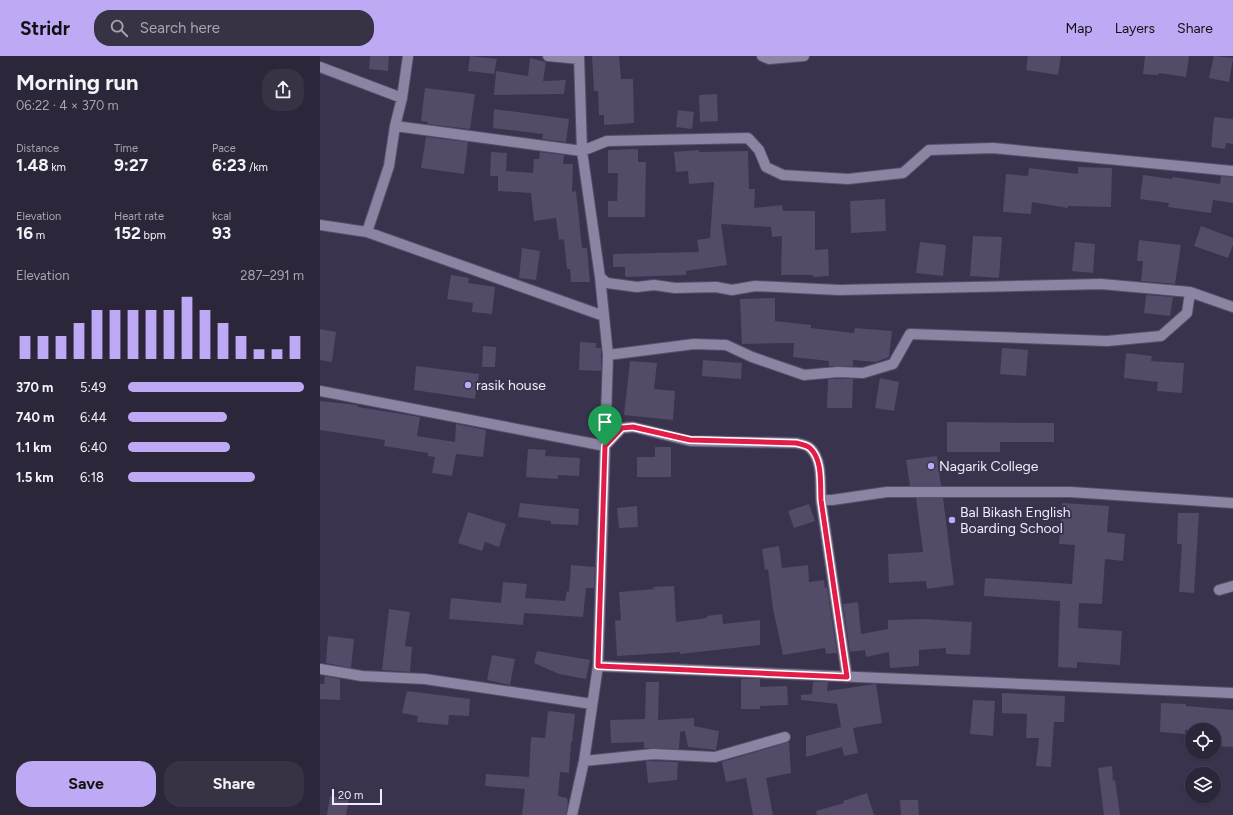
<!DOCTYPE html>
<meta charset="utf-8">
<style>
:root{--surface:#2c263a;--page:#383245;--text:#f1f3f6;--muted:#a6a5af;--line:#484354;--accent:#bea9f4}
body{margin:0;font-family:Figtree,sans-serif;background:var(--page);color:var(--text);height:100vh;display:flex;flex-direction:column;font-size:15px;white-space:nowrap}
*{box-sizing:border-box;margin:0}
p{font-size:13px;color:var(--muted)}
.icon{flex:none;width:22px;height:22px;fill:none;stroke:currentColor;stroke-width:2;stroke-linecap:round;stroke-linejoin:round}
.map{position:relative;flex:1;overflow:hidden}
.panel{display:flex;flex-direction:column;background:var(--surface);width:320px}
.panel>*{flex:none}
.fabs{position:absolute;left:865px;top:667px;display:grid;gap:8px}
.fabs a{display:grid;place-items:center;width:36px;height:36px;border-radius:50%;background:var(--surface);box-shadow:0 1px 3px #0004,0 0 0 1px var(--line);font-size:20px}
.scale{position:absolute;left:12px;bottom:10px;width:50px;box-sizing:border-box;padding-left:4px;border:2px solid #efebfc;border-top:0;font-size:11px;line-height:14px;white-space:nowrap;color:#efebfc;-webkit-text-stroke:3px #3a334d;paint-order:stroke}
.pin{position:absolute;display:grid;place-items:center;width:34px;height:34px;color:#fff;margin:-41px -17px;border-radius:50% 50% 50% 0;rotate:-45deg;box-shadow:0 0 4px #0007}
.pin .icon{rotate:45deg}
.round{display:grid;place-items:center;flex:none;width:42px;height:42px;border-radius:16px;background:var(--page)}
.summary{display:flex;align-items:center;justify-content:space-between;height:68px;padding:0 16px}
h1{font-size:22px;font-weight:700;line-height:30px}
.stats{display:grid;grid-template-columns:repeat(3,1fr);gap:6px;height:68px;padding:4px 16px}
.stats div{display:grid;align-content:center}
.stats b{font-size:17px;font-weight:700}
.stats small{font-size:11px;font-weight:400}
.stats p{font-size:11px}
.chart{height:112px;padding:8px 16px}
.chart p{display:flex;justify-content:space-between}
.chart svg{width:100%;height:72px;margin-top:4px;stroke:var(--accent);stroke-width:6}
.button{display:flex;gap:8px;margin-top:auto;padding:8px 16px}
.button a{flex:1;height:46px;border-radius:16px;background:var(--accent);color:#111;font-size:16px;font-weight:700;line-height:46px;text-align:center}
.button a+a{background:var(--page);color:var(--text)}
ul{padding:0 16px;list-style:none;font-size:13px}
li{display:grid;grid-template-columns:64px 48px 1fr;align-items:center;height:30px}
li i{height:10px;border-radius:5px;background:var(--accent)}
header{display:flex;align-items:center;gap:24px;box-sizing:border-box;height:56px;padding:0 20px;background:var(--accent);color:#111}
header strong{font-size:19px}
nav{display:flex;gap:22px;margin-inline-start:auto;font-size:14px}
.search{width:280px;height:36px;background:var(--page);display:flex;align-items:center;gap:10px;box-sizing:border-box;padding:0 14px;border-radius:16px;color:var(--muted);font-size:15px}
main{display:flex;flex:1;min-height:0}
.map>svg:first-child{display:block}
.building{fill:#534b68}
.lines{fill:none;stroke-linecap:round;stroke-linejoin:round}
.street-casing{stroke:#575067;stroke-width:12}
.street{stroke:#8c84a3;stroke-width:10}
.route-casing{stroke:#fff;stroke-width:8}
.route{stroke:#e11d48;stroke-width:5}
.poi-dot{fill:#bea9f4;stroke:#3a334d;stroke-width:1.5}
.labels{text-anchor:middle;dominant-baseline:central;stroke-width:4;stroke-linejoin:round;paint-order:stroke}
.poi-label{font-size:14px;fill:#efebfc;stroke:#3a334d;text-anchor:start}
</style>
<header>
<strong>Stridr</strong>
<div class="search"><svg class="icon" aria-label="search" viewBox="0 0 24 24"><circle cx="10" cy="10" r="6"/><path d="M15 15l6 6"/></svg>Search here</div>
<nav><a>Map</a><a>Layers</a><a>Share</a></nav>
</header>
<main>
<section class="panel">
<div class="summary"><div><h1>Morning run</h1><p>06:22 · 4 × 370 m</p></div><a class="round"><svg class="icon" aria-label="share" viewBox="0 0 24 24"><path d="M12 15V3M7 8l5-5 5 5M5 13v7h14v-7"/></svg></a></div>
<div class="stats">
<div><p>Distance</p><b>1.48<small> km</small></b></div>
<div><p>Time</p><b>9:27</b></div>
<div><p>Pace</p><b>6:23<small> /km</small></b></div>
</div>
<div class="stats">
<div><p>Elevation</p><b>16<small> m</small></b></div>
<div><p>Heart rate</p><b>152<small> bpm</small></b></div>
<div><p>kcal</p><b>93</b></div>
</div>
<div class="chart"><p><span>Elevation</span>287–291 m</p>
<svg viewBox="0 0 160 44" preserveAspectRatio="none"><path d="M5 44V30M15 44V30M25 44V30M35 44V22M45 44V14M55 44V14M65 44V14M75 44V14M85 44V14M95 44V6M105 44V14M115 44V22M125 44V30M135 44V38M145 44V38M155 44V30"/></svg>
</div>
<ul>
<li><b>370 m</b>5:49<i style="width:100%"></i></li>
<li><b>740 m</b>6:44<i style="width:56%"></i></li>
<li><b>1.1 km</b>6:40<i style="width:58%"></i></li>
<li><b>1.5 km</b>6:18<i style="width:72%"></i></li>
</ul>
<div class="button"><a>Save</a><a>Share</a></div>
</section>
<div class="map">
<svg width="913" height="759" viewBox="0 0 913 759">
<rect width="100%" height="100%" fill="#3a334d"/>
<path class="building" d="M50,0H69L68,15L49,13Z
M150,0L177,3L174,18L148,15Z
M272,0H299L301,23H313L314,67L284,69V59H279L278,35H274Z
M708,0H741L738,19L706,14Z
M825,0H869L866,21L839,17L838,19L823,18Z
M894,0L913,2L909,26L889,22Z
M210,2L226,6L223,25L246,24L244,38L174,39L176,15L208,20Z
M105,32L155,38L150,73L107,68L108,66L101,65Z
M397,38L398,65L380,66L379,39Z
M174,53L249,63L246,86L222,83L223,78L173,72Z
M358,54L374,56L372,73L356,71Z
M894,61L913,63V88L906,87L905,93L891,91Z
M106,81L148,86L144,118L101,112Z
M318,93V106H326L325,161H288V145H297L298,117H288V94Z
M379,94V96L428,95L429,133H435L434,152L462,149L463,155H495V194L508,193L509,220L493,221V219H461L462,180L452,181L451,171L401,168L407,209L366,215V219L305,221V211H293V198L379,196L377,184L390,182L394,126L369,128L368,115L356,116L354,96Z
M171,96L187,97L186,115L213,117L214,103H219L220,96L244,99L243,108H253L252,136L256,135L262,192H267L270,226H251L250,213H247L244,183L239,184L236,162L214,165L211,137L178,135V120H170Z
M758,111L792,112L791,151L748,150V152L712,146L711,158L683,156L686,118L708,120L709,112L758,118Z
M823,119L852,123L853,121L900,128L901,120L913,121V147L893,144L891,157L848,151L849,147L820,143Z
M565,143L566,175L531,177L530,145Z
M881,170L913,182V189L908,202L874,190Z
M653,180L682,181L679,222L650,220Z
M819,184L861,189L855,228L821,225L823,205H817Z
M600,186L626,189L623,220L596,217Z
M755,186L775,188L773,217L752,215Z
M202,192L220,195L216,224L199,222Z
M131,219L149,222L148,227L175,231L172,258L152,256L153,247L127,243Z
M826,239L853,241L850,260L824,257Z
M455,242V265L491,269V272L534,277L535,272L572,275L569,301L556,306L533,304V310H509V305L473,301L474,287L422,288L420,243Z
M0,273L16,276L12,306L0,304Z
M260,286L276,287V292H281V315L259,314Z
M163,290L176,291L175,311H162Z
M682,292L708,294L706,320L680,318Z
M806,297L832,300L831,305L864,307L862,337L837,335L838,326L804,322Z
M383,304L422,307L421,323L382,320Z
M310,305L337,307L334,333L355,335L353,364L304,359Z
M96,310L159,318L155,343L94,334Z
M560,322L579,326L574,355L555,352Z
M508,323H533L532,352H507Z
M0,345L37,349L38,351L100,361L97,380L135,386L136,368L166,374L163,401L136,398L132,420L112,417L115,401L108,400V397L64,390L65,384L0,374Z
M627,366L734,367V386H680V396H627Z
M335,391H351V421H317V401H335Z
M208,393L226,394L225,400L260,402L259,420L238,419V423L206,421Z
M617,400L621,430H590L586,404Z
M596,442H623L634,529L607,533L606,525L569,527L568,498L603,496Z
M200,447L259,453L258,469L231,468V465L198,461Z
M742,447L789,450L787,476L805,478L803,505L785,503L782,548L759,547L758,572L802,575L800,609L757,606V612L738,611L740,545L664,540L665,522L752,528L755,489L739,488Z
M489,448L495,465L474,472L468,455Z
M317,450L318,471L299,472L297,452Z
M148,456L186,468L179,491L165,486L162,495L138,487Z
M858,457H879L874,537L859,536L862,488H857Z
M459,490L462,512L488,509L489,526L504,524L505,532L507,531L517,597L506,598L505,592L463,599L453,553L448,513L445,514L442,493Z
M251,509L275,511L274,532H266L263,561L204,557L203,569L129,563L131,542L181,547L183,526L207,528L205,542L245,545L247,535L249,536Z
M354,530L356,566L387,562V560L402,558L403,568L440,564V589L360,598V596L297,600L295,565L301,564L299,536L334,533L333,531Z
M538,546L541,578L568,573V564L604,563L652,566L650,599L626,598V592L599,594V610L570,612L569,596L546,601L545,594L530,596L523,548Z
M69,553L90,556L85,590L92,591L90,616L62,614Z
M8,580L34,583L31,612L6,607Z
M217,595L270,604L266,623L239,618L214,607Z
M172,599L195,603L190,629L167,624Z
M5,620L20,623V644L0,643V628H4Z
M421,623H440V631L467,630L468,649L440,650V653H421Z
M326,626H339L338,664L374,662V670L399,675L396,694L368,691L365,675L360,676L359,693L324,692V686L291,687L290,664L325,663Z
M493,626H508L507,635L556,628L562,667L533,672L538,697L524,700L522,691L486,701V680L521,671L517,648L481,644V639L492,638Z
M87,635L150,643L149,660L129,659L128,669L97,666L98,660L82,657Z
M682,637L745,640L744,666H734L731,711L716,710L719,682H706L707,658L682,657Z
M653,644L675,645L673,680L650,678Z
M841,647L866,648V650L913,654V691L894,690V674H865V678L840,676Z
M228,655L255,658L252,686H251L249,717L240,716L238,740L247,742L248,746L246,759H202L205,733L165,730L166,718L209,721L211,681L225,682Z
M469,686L471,717L446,722L453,759H433L426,722L406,726L402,706Z
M326,705L358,706L357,724L328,727Z
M792,710L793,725L795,724L800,759H784L778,712Z
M547,737L554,759H497L496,755L524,747L523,745Z
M10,740L29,743L26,759H7Z
M580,744H598L599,759H581Z"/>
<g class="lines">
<defs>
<path id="street" d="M228,0L259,3
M442,0L449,3L484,0
M0,11L82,42L75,70L262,95L287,85L428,82L439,94L446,111L463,119L528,123L583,117L609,94L673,92L913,115
M82,42L88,0
M0,169L47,176L69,110L75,70
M47,176L284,260
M280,221L287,227L317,231L334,229L355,232L396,231L412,234L435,230L519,234L781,228L870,236L913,251
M288,299L374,288L406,289L432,301L484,319L518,316L543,317L573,308L590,278L787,285L841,280L867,257L870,236
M0,335L285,390L302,372L313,371L370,385L476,387C481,388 487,389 490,392C503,404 500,428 501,444H512L567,436H751L913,447
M501,444L527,621
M899,534L913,530
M278,610L913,637
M0,613L42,620L105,623L272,648
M264,705L333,698L395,701L465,681
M252,759L264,705L278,610L288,299L280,221L262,95L259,0"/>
</defs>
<use href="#street" class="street-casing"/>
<use href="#street" class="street"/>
</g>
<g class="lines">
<defs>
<path id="route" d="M313,371L370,384L476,387C481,388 487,389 490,392C503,404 500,428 501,444L527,621L278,610L285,390L302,372Z"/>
</defs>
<use href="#route" class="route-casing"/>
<use href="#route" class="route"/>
</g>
<g class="poi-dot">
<circle cx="148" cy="329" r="4"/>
<circle cx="611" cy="410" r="4"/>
<circle cx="632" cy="464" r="4"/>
</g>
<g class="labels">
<g class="poi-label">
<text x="156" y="329">rasik house</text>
<text x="619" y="410">Nagarik College</text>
<text x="640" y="456">Bal Bikash English<tspan x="640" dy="16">Boarding School</tspan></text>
</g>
</g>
</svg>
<div class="fabs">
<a><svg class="icon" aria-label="locate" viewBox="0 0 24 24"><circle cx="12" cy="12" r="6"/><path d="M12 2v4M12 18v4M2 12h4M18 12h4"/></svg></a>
<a><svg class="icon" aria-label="layers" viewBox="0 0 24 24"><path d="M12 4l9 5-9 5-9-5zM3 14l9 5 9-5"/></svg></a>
</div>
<div class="scale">20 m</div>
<div class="pin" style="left:285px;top:390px;background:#1e9e55"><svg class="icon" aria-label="arrive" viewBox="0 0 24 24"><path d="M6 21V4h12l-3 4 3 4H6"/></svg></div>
</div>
</main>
